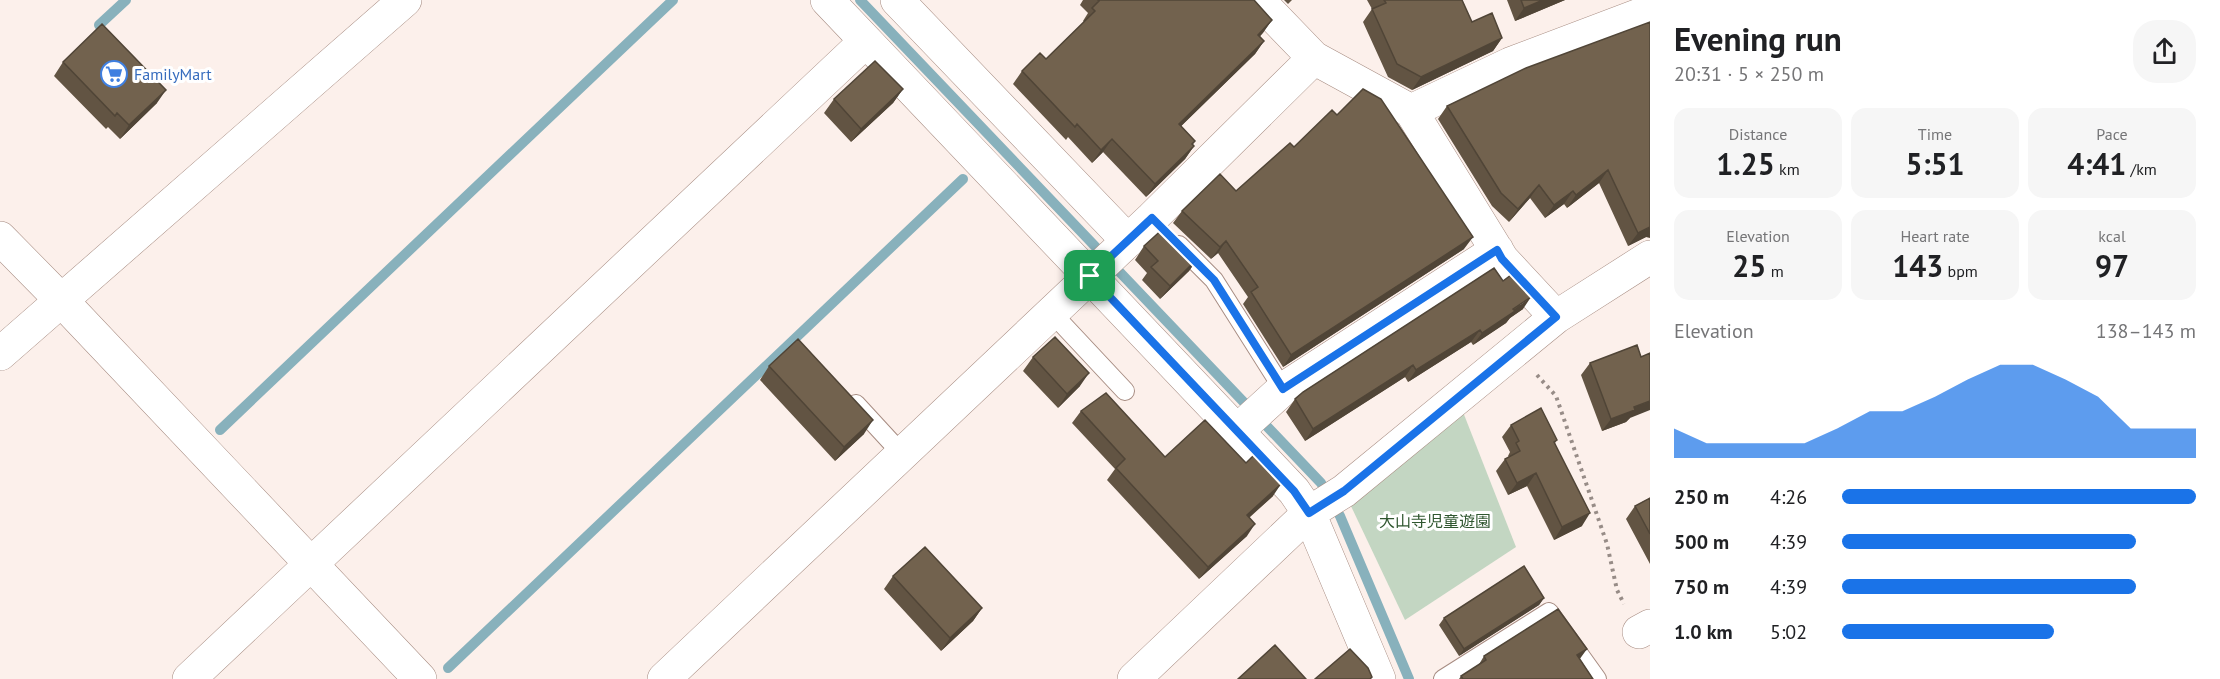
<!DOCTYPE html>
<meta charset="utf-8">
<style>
:root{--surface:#fff;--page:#f6f6f6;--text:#202124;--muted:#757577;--accent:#1a73e8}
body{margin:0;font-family:"PT Sans","Noto Sans JP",sans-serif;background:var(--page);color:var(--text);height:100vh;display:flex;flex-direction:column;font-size:22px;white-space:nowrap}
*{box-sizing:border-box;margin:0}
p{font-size:20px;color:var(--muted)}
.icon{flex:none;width:33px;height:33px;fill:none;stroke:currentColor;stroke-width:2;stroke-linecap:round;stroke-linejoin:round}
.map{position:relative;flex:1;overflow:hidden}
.drawer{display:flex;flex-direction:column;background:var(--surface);width:570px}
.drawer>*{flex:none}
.pin{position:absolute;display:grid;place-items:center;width:51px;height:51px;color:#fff;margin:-26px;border-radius:12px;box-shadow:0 3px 9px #0006}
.round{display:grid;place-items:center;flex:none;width:63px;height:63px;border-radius:24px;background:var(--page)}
.overview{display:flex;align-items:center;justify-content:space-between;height:102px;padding:0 24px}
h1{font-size:33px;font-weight:700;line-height:45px}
.metrics{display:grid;grid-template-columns:repeat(3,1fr);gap:9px;height:102px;padding:6px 24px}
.metrics div{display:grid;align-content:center;border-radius:15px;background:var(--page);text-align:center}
.metrics b{font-size:30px;font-weight:700}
.metrics small{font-size:16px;font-weight:400}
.metrics p{font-size:16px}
.chart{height:168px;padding:12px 24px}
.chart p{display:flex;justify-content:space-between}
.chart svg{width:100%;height:108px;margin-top:6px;fill:var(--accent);opacity:.7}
ul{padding:0 24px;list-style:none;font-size:20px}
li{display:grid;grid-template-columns:96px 72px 1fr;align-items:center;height:45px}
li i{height:15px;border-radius:8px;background:var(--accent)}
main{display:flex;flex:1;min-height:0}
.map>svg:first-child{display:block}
.green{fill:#c3d6c2}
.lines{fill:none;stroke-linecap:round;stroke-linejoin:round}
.stream{stroke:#88b1bc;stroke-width:10}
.service-casing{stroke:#a78c82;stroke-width:20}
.minor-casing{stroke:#a78c82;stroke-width:34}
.tertiary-casing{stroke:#a78c82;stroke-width:34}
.path{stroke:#978c87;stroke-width:4;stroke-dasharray:3 4.5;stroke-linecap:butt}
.service{stroke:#fff;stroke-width:18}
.minor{stroke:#fff;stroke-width:33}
.tertiary{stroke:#fff;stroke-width:33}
.wall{fill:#625443}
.shaded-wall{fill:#504537}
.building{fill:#72624e;stroke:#504537;stroke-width:1.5}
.route-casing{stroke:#fff;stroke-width:12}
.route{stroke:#1a73e8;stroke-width:8}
.labels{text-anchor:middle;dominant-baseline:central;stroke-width:6;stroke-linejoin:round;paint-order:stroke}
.shop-label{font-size:16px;fill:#366cbe;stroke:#fff;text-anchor:start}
.park-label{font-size:16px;fill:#305730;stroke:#fff}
</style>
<main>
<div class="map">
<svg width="1650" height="679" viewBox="0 0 1650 679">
<rect width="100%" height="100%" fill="#fcf0eb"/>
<path class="green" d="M1463,412L1516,547L1405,620L1350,504Z"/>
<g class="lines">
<path class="stream" d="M860,0L1321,483L1340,516L1409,679
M99,25L126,0
M220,430L673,0
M448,668L963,179"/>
<defs>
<path id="service" d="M1179,245L1214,280L1283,389
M1052,313L1125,391
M856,404L902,454
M1443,679L1549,612L1597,679"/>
<path id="minor" d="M827,0L1294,491L1309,513L1379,679
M897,0L1128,241
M1314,58L1411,111L1502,259L1556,317
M1411,111L1510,64L1650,11
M61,300L420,679
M1237,431L1283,389L1497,250
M1639,632L1650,626
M189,679L866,41
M664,679L1152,218L1314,58L1258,0
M1134,679L1309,513L1344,491L1556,317L1650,257"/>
<path id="tertiary" d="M0,238L61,300
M0,354L405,0"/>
</defs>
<use href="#service" class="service-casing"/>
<use href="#minor" class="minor-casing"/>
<use href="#tertiary" class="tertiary-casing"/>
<path class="path" d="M1537,375L1556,396L1607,544L1617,590L1624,604"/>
<use href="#service" class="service"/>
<use href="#minor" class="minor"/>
<use href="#tertiary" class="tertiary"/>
</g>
<path class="wall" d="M1083,0H1254L1272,20L1260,36L1264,41L1255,54L1181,126L1195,141L1193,144L1194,146L1185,159L1146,197L1103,152L1092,163L1068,137L1066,140L1013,84L1022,71L1046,59L1084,22L1083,21L1088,13L1080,5Z
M1284,0H1292L1288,4Z
M1367,0H1462L1472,22L1502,38L1493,51L1412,90L1388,77L1363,22L1372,9Z
M1507,0H1565L1515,21Z
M1650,22L1646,237L1628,246L1599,183L1567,208L1564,204L1545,218L1530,198L1509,222L1492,206L1438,119L1447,106Z
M63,62L157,103L120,139L108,127L106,129L54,76Z
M903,89L893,103L851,142L824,113L834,99Z
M1294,147L1464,249L1283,367L1243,304L1248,297L1218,253L1211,259L1173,223L1182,211L1236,191Z
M1144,246L1198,258L1189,271L1160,299L1142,280L1147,273L1135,260Z
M1503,281L1523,309L1510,318L1506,323L1473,345L1471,342L1408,382L1405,377L1305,441L1286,412L1295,399Z
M1033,357L1080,386L1058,408L1023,371Z
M1590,363L1630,418L1626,422L1602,431L1581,375Z
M769,366L864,434L835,461L760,380Z
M1081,411L1165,457L1273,496L1249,518L1247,536L1199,579L1107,480L1115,469L1072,423Z
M1511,425L1557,440L1555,443L1582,526L1554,540L1527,486L1508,495L1496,471L1505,459L1509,457L1508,456L1510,452L1502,437Z
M1650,498V564L1626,519L1635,506Z
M893,576L982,608L973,621L941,651L884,589Z
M1544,598L1539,605L1459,656L1439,625L1444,618Z
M1484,656L1580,659L1593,679H1459L1461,676L1478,666Z"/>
<path class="shaded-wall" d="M1543,0H1565L1515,21L1524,8Z
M1272,20L1263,33L1249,48L1258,35Z
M1502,38L1493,51L1412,90L1421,77Z
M1264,41L1255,54L1170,137L1179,124Z
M903,89L893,103L851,142L861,129Z
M166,90L157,103L120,139L129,125Z
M1112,139L1103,152L1092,163L1101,150Z
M1194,146L1185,159L1146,197L1155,184Z
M1608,170L1599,183L1567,208L1576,195Z
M1539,185L1530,198L1509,222L1518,209Z
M1573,191L1564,204L1545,218L1554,205Z
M1650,227V238L1646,237L1628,246L1638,233Z
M1473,237L1464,249L1283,367L1291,355Z
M1226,241L1218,253L1211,259L1220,247Z
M1198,258L1189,271L1160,299L1170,286Z
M1531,297L1523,309L1510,318L1506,323L1473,345L1482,333Z
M1480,330L1471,342L1408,382L1416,370Z
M1413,365L1405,377L1305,441L1313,429Z
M1089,373L1080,386L1058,408L1067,394Z
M1650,401V410L1630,418L1626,422L1602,431L1611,419L1634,407Z
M873,420L864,434L835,461L844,447Z
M1536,473L1527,486L1508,495L1517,483Z
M1281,484L1273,496L1238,527L1247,515Z
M1590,513L1582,526L1554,540L1562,527Z
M1255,524L1247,536L1199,579L1208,567Z
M1544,598L1539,605L1459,656L1464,649Z
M982,608L973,621L941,651L950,638Z
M1587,649L1574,667L1577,655Z"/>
<path class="building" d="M1098,0H1254L1272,20L1258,35L1264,41L1179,124L1195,141L1192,144L1194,146L1155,184L1112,139L1101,150L1077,124L1075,127L1022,71L1040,53L1046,59L1095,11L1092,8L1099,1Z
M1384,0H1462L1472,22L1492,13L1502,38L1421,77L1397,64L1372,9L1386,3Z
M1521,0H1543L1524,8Z
M1650,22V227L1638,233L1608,170L1576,195L1573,191L1554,205L1539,185L1518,209L1501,193L1447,106L1526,68Z
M102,24L166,90L129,125L117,113L115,116L63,62Z
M875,61L903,89L861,129L834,99Z
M1363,89L1381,99L1473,237L1291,355L1251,292L1258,287L1226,241L1220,247L1182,211L1220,174L1236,191L1290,143L1294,147L1332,110L1337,115Z
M1166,226L1198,258L1170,286L1151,267L1158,261L1144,246Z
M1494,268L1503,281L1511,275L1531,297L1513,309L1515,311L1482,333L1480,330L1416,370L1413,365L1313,429L1295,399L1303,392Z
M1055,337L1089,373L1067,394L1033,357Z
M798,339L873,420L844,447L769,366Z
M1637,345L1641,357L1650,353V401L1634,407L1635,410L1611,419L1590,363Z
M1106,393L1165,457L1205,420L1246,463L1254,455L1281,484L1247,515L1255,524L1208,567L1116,468L1125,459L1081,411Z
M1541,408L1557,440L1554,442L1590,513L1562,527L1536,473L1517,483L1505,459L1520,451L1516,443L1519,441L1511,425Z
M1650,498V534L1635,506Z
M925,547L982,608L950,638L893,576Z
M1524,566L1544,598L1464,649L1444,618Z
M1558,609L1587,649L1577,655L1593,679H1463L1461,676L1486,660L1484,656Z
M1275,645L1306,679H1238Z
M1350,649L1368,668L1372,677L1370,679H1315Z"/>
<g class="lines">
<defs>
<path id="route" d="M1152,218L1214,280L1283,389L1497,250L1502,259L1556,317L1344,491L1309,513L1294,491L1090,276Z"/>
</defs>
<use href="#route" class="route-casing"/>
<use href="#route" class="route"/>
</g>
<defs>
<symbol id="supermarket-ring" viewBox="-11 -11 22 22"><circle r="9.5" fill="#fff" stroke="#3f7fe0" stroke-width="1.5"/><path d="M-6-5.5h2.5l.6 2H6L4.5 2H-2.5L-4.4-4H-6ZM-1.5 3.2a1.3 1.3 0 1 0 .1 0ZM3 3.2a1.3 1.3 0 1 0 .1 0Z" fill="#3f7fe0"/></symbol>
</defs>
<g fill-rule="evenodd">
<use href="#supermarket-ring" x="99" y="59" width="30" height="30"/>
</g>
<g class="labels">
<g class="shop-label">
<text x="134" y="74">FamilyMart</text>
</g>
<g class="park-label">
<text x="1435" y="521">大山寺児童遊園</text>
</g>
</g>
</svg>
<div class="pin" style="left:1090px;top:276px;background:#1e9e55"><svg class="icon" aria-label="arrive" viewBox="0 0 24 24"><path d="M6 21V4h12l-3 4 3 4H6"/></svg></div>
</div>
<section class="drawer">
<div class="overview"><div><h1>Evening run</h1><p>20:31 · 5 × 250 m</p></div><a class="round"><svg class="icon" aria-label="share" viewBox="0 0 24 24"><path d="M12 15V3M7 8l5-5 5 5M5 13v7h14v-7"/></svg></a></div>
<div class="metrics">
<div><p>Distance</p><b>1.25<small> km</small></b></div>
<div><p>Time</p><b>5:51</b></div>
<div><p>Pace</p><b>4:41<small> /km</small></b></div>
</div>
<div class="metrics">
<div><p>Elevation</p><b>25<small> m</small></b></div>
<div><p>Heart rate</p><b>143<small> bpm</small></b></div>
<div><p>kcal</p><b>97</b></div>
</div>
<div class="chart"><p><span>Elevation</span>138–143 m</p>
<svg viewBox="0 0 160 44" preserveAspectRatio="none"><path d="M0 44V32L10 38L20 38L30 38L40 38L50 32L60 25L70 25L80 19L90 12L100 6L110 6L120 12L130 19L140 32L150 32L160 32V44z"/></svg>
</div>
<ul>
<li><b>250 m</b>4:26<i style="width:100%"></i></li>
<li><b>500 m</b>4:39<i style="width:83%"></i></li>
<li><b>750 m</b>4:39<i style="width:83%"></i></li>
<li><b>1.0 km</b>5:02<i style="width:60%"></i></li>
</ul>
</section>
</main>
